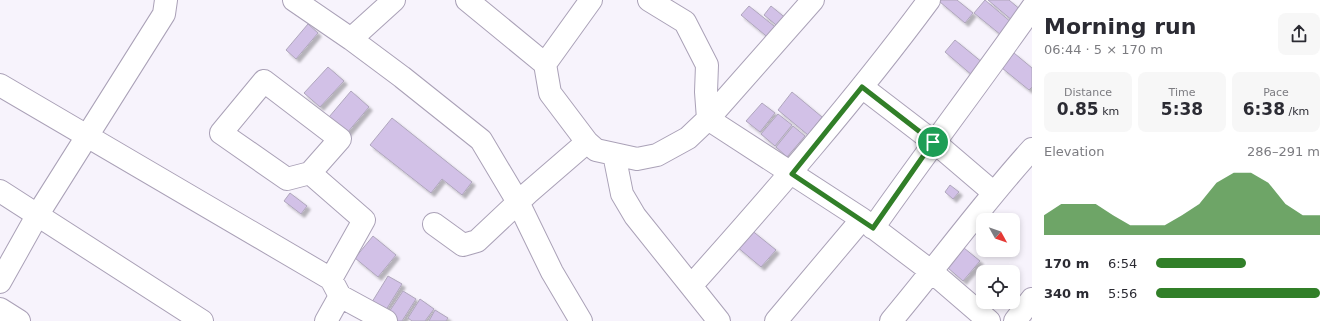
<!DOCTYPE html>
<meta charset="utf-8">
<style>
:root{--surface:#fff;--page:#f7f7f7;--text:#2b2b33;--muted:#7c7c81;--accent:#317f28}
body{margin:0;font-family:"DejaVu Sans",sans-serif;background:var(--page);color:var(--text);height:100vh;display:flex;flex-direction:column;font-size:15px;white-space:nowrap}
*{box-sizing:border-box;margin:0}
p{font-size:13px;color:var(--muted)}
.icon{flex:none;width:22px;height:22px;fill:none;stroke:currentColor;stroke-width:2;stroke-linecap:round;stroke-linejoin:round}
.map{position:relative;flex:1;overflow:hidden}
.panel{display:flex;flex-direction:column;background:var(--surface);width:300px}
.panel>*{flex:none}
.needle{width:26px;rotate:130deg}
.buttons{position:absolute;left:976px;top:213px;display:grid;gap:8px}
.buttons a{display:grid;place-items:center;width:44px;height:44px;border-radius:8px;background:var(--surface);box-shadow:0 2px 6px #0003;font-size:20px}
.pin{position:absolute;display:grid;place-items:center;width:34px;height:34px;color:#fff;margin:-17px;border:2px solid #fff;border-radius:50%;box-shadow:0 1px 4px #0007}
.round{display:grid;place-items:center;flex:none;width:42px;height:42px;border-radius:8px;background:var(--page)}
.summary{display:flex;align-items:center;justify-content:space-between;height:68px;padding:0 12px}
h1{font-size:22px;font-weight:800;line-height:30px}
.stats{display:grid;grid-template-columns:repeat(3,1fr);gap:6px;height:68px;padding:4px 12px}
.stats div{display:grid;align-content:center;border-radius:8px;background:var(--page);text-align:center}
.stats b{font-size:17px;font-weight:800}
.stats small{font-size:11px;font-weight:400}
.stats p{font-size:11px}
.chart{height:112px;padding:8px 12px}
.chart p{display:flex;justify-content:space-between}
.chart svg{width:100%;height:72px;margin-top:4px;fill:var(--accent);opacity:.7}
ul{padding:0 12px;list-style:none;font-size:13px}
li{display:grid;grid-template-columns:64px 48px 1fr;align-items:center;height:30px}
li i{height:10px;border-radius:5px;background:var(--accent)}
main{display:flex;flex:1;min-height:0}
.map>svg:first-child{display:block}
.building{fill:#d2c1e7;stroke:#afa6bc;filter:url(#shadow)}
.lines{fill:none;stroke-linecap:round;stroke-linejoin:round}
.minor-casing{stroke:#aaa1b7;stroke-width:24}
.minor{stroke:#fff;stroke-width:22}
.route-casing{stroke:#fff;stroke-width:8}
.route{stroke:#317f28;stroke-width:5}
</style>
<main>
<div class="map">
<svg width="1032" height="321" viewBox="0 0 1032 321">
<defs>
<filter id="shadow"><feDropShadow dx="3.5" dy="3.5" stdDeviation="1" flood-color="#0004"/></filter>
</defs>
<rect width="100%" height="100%" fill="#f7f3fc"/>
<path class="building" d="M941,0H957L973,13L965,23L940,2Z
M985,0L1012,23L1001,35L974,13Z
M988,0H1009L1022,11L1013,21Z
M749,6L779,30L771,40L741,15Z
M771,6L788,20L781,29L764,15Z
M308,24L318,33L296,59L286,50Z
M955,40L983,63L973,76L945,52Z
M1014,53L1032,68V87L1029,90L1002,68Z
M328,67L344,81L320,107L304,93Z
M351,91L369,107L347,133L329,117Z
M792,92L822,117L808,135L778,110Z
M762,103L775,113L760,132L746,121Z
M778,114L792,125L775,146L761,134Z
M392,118L472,182L462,195L442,179L431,193L370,145Z
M793,126L805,136L787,157L776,147Z
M950,185L959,192L953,199L945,192Z
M290,193L307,206L301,214L284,201Z
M750,229L776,250L761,267L736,246Z
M373,236L396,255L378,277L355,258Z
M964,248L980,261L963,281L948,268Z
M388,276L402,284L386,310L372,302Z
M403,291L416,299L402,321H395L387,315Z
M420,299L434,309L425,321H412L408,318Z
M435,310L448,318L446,321H429Z"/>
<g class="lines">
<defs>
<path id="minor" d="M294,0L351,39L394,0
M467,0L545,64L550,93L587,142L596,150L637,159L657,155L688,138L708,119L862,219L932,272L989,321
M649,0L685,22L707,65L706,92L708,119
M351,39L402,77L481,140L518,202L552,272L581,321
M545,64L591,0
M0,85L331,279L340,296L386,321
M862,87L939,146L994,193
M708,119L813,0
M614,154L622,194L635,216L691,286
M310,173L340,139L264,81L221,133L287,179L310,173L364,220L331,279
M0,191L202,321
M434,224L463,245L477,241L528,193L587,142
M873,228C925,154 980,82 1032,8
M0,282L38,214L164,14L166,0
M0,309L19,321
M326,321L340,296
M719,321L691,286C774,193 855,100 929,0
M776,321L862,219
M891,321C939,264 982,204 1032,149
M1015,321L1032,299"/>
</defs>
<use href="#minor" class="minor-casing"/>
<use href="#minor" class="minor"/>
</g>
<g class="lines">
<defs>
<path id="route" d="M862,87L933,142L873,228L792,174Z"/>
</defs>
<use href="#route" class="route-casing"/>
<use href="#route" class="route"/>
</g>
</svg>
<div class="buttons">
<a><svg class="needle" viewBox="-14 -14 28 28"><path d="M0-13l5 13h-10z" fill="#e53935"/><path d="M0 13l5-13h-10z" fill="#7c7c81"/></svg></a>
<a><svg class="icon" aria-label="locate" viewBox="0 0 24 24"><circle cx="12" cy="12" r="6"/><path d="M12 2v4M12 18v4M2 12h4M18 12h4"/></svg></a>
</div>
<div class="pin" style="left:933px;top:142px;background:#1e9e55"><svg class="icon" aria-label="arrive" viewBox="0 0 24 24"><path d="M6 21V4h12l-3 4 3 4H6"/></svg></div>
</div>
<section class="panel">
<div class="summary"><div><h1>Morning run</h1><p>06:44 · 5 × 170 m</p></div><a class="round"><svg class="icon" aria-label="share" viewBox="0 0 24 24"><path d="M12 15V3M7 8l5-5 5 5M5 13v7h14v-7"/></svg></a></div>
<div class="stats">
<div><p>Distance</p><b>0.85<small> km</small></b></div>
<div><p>Time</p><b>5:38</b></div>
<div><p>Pace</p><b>6:38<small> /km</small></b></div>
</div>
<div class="chart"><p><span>Elevation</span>286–291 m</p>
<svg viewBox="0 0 160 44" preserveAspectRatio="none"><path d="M0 44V32L10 25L20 25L30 25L40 32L50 38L60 38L70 38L80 32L90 25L100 12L110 6L120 6L130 12L140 25L150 32L160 32V44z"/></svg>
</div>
<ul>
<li><b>170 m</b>6:54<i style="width:55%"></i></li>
<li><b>340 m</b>5:56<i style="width:100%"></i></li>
</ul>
</section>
</main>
